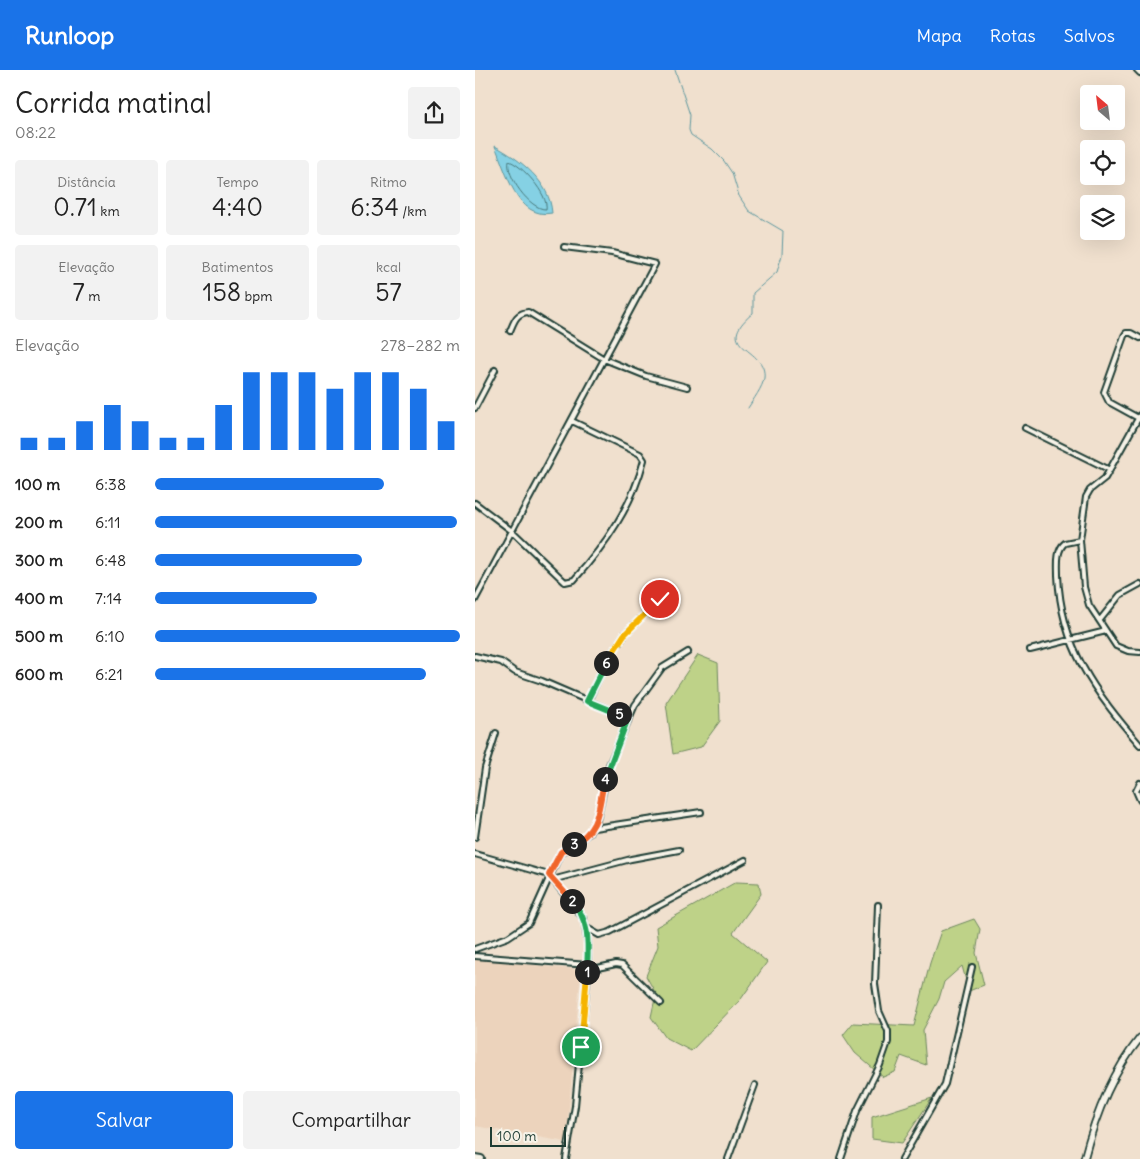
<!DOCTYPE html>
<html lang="pt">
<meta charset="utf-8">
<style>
:root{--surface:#fff;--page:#f2f2f2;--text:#222;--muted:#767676;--accent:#1a73e8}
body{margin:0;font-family:Delius,sans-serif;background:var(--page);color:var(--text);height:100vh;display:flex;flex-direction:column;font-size:19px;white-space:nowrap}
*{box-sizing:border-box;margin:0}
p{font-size:16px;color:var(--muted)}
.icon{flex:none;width:28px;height:28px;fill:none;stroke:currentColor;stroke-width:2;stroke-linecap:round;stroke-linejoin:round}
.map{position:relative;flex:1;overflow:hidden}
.details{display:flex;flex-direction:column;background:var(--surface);width:475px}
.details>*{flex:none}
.needle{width:32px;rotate:332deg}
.fabs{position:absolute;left:605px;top:15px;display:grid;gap:10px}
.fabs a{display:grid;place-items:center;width:45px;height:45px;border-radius:5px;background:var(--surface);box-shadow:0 5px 20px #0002;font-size:25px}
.scale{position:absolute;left:15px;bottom:12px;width:76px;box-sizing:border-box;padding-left:5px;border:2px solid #1f3d34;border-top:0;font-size:14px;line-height:18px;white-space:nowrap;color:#1f3d34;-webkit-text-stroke:4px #f7f3e8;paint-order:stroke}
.pin{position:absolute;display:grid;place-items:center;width:42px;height:42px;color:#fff;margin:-21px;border:2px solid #fff;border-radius:50%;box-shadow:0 1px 5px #0007}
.km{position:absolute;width:25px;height:25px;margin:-12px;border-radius:50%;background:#222;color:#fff;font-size:14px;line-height:25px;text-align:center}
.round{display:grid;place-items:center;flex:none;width:52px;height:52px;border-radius:5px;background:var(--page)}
.overview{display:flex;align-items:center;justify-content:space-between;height:85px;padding:0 15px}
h1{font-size:28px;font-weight:600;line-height:38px}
.figures{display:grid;grid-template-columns:repeat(3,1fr);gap:8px;height:85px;padding:5px 15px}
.figures div{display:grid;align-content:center;border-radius:5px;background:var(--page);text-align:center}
.figures b{font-size:25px;font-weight:600}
.figures small{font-size:14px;font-weight:400}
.figures p{font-size:14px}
.chart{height:140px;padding:10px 15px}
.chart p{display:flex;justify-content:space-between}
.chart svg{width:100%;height:90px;margin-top:5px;stroke:var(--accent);stroke-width:6}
.button{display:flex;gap:10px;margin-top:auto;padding:10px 15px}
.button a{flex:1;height:58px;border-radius:5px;background:var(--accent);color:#fff;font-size:20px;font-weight:600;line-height:58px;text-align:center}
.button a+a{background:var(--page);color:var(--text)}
ul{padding:0 15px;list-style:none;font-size:16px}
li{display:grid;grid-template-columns:80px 60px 1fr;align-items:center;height:38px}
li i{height:12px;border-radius:6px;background:var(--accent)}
header{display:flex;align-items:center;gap:30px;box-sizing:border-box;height:70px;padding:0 25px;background:var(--accent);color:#fff}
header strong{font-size:24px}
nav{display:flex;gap:28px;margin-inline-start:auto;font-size:18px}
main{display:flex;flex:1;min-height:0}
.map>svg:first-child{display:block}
.built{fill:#ecd3bc}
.green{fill:#bed288;stroke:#6e885e}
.water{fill:#85d1e4;stroke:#5c969e}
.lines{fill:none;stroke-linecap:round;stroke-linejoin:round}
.shore{stroke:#48787a;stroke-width:1}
.stream{stroke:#5c969e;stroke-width:1}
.street-casing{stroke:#1f3d34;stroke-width:8}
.secondary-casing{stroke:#1f3d34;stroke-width:9}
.primary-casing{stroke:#1f3d34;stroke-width:10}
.street{stroke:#f7f3e8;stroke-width:4}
.secondary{stroke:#f7f3e8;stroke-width:5.5}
.primary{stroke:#f7f3e8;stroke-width:6}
.split-1-casing{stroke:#fff;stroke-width:10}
.split-2-casing{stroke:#fff;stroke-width:10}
.split-3-casing{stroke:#fff;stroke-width:10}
.split-4-casing{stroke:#fff;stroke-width:10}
.split-5-casing{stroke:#fff;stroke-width:10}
.split-6-casing{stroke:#fff;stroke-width:10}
.split-7-casing{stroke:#fff;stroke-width:10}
.split-1{stroke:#f5b400;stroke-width:6}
.split-2{stroke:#22a559;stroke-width:6}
.split-3{stroke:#f0652b;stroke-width:6}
.split-4{stroke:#f0652b;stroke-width:6}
.split-5{stroke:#22a559;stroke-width:6}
.split-6{stroke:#22a559;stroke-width:6}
.split-7{stroke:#f5b400;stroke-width:6}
</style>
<header>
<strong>Runloop</strong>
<nav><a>Mapa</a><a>Rotas</a><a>Salvos</a></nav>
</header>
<main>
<section class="details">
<div class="overview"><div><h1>Corrida matinal</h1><p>08:22</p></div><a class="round"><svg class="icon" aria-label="share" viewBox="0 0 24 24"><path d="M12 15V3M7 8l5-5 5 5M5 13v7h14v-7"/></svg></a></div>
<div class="figures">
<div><p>Distância</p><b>0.71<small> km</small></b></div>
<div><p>Tempo</p><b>4:40</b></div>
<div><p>Ritmo</p><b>6:34<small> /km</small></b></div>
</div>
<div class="figures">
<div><p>Elevação</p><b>7<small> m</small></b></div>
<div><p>Batimentos</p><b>158<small> bpm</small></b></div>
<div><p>kcal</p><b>57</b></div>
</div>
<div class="chart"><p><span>Elevação</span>278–282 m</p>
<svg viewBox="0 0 160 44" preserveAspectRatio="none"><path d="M5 44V38M15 44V38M25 44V30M35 44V22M45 44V30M55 44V38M65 44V38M75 44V22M85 44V6M95 44V6M105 44V6M115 44V14M125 44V6M135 44V6M145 44V14M155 44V30"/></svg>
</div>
<ul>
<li><b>100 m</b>6:38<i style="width:75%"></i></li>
<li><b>200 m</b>6:11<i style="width:99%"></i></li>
<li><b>300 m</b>6:48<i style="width:68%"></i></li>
<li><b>400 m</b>7:14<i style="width:53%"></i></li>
<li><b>500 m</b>6:10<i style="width:100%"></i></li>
<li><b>600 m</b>6:21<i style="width:89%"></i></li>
</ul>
<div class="button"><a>Salvar</a><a>Compartilhar</a></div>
</section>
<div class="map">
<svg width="665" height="1089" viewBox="0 0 665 1089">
<rect width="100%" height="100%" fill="#f0e0ce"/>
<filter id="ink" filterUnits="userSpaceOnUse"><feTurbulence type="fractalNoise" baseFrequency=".02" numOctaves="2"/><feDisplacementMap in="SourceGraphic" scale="10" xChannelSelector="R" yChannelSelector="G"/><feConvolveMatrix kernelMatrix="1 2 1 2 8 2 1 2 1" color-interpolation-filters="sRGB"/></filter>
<g filter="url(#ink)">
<path class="built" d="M0,889L106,900L91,1072L0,1056Z"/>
<path class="green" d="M223,585L243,593L245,651L226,677L198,684L191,633Z
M261,812L284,813L286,824L258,863L292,892L266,929L216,981L191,968L176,947L181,924L171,906L183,876L181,857Z
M499,849L505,859L501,883L509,915L494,921L487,896L469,912L464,929L448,960L451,995L426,986L420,1002L408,1007L380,983L368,965L378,953L439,956L455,893L466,861Z
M457,1028L427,1073L397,1069V1047Z"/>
<path class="water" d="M20,76C46,90 75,112 77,143C42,150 31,101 20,76Z"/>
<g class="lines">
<path class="shore" d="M34,91C46,94 74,125 71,139C55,140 30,105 34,91Z"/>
<path class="stream" d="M200,0L215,45L214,60L216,65L237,79L249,91L257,103L264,126L274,141L308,161L307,185L302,202L278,223V243C235,279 293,277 289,308C288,317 278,330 273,338"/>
<defs>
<path id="street" d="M662,0L665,3
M35,261C39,252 41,243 53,242L129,289L171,306L212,317
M665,268L656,263H651L649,266L629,322L634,332L665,349
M0,338L20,300
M665,345L630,408L615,420L611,427L605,470L609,517L614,535L641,576L653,581L665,582
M550,358L635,400
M0,433L37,461L90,512L99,510C130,475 157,437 169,390L165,384L97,351
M605,470L590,473C581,480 583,495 583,505C586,578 620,622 665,675
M0,530L180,194L137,183L89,177
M625,550L645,525L665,514
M555,580L631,561
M0,586L26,592L40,602L67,611L153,648
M113,631L130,594L149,565L185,529
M665,713L661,721L665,730
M119,758L226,742
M0,767L10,698L21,663
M0,784L74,805L109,849L113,874V900L100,1036L91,1089
M77,810L156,789L204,780
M112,858L124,865L135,862L270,790
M0,879L33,867L54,853L85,784L113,764L121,754L134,695L160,635L187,598L213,582
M0,886L113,895
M113,900L141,894L147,895L186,933
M253,1089L280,1015
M366,1089L382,1041L405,995L413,972V961L404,941L400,914L403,835
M427,1089L470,1014L497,897"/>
<path id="secondary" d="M609,1089C620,1046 637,1003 665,968"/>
<path id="primary" d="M0,1088L6,1089"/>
</defs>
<use href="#street" class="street-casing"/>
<use href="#secondary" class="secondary-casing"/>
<use href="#primary" class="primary-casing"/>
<use href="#street" class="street"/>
<use href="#secondary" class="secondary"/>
<use href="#primary" class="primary"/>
</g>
</g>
<g class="lines" filter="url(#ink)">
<defs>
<path id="split-1" d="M106,977L112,902"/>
<path id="split-2" d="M97,831C116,852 113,875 112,902"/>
<path id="split-3" d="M97,831L74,805L86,782L99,774"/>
<path id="split-4" d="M99,774C127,757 122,738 130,709"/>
<path id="split-5" d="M130,709L153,648L144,644"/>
<path id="split-6" d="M131,593L112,631L144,644"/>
<path id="split-7" d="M131,593L149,565L185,529"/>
</defs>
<use href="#split-1" class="split-1-casing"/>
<use href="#split-2" class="split-2-casing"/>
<use href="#split-3" class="split-3-casing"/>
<use href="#split-4" class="split-4-casing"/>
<use href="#split-5" class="split-5-casing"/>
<use href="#split-6" class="split-6-casing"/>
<use href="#split-7" class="split-7-casing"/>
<use href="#split-1" class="split-1"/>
<use href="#split-2" class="split-2"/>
<use href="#split-3" class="split-3"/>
<use href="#split-4" class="split-4"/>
<use href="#split-5" class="split-5"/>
<use href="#split-6" class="split-6"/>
<use href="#split-7" class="split-7"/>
</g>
</svg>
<div class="fabs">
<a><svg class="needle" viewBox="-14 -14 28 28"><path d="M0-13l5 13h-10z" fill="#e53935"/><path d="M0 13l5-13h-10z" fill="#767676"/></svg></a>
<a><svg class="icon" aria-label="locate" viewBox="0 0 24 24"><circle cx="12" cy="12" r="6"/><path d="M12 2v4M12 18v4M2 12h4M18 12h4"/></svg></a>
<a><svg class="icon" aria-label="layers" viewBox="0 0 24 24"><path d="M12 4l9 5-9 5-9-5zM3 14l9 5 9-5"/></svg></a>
</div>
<div class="scale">100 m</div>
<div class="pin" style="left:106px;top:977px;background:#1e9e55"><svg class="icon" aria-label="arrive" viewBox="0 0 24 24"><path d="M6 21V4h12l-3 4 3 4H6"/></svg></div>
<div class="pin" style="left:185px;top:529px;background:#d93025"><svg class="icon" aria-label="check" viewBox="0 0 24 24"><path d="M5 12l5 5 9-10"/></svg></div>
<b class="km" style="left:112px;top:902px">1</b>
<b class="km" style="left:97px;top:831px">2</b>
<b class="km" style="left:99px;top:774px">3</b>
<b class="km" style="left:130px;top:709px">4</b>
<b class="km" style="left:144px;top:644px">5</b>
<b class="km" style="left:131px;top:593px">6</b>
</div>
</main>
